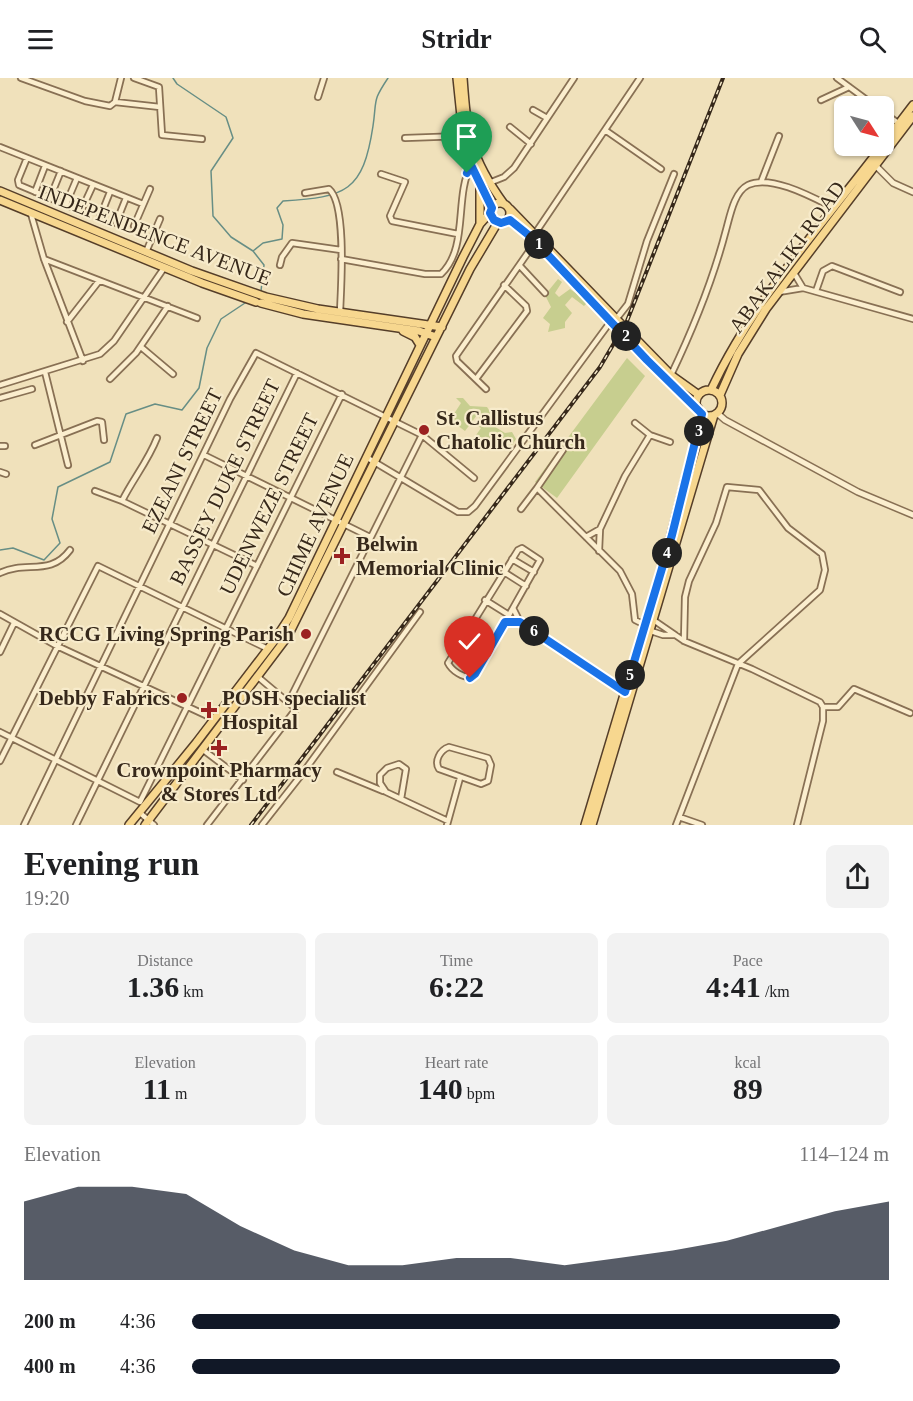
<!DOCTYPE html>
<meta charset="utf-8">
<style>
:root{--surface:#fff;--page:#f2f2f2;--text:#202124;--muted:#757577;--accent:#111827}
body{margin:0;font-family:Georgia,serif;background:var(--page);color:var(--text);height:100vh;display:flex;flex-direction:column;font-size:22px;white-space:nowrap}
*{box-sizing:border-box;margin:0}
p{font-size:20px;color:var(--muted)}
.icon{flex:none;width:33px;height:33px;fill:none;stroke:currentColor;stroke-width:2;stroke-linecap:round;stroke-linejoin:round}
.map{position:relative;height:747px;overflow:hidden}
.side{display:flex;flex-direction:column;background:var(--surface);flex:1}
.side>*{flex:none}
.needle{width:39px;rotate:126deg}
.controls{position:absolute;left:834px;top:18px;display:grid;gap:12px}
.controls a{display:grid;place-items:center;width:60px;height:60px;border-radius:9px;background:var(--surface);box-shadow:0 2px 4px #0004;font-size:30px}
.pin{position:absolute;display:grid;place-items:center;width:51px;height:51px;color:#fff;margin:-62px -26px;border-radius:50% 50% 50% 0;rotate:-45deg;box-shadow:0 0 6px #0007}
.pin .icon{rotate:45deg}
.km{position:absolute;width:30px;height:30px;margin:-15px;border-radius:50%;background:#222;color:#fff;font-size:16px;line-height:30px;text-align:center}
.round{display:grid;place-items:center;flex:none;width:63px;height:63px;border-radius:9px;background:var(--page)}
.overview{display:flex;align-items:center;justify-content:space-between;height:102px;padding:0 24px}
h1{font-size:33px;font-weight:600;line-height:45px}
.stats{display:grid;grid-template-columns:repeat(3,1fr);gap:9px;height:102px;padding:6px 24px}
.stats div{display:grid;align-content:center;border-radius:9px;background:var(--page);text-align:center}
.stats b{font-size:30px;font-weight:600}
.stats small{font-size:16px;font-weight:400}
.stats p{font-size:16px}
.chart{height:168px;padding:12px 24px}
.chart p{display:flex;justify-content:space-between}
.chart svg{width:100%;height:108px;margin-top:6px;fill:var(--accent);opacity:.7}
ul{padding:0 24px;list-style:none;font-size:20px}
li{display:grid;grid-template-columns:96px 72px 1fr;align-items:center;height:45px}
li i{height:15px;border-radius:8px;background:var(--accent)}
header{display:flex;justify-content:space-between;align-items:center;height:78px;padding:0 24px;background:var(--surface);font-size:27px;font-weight:600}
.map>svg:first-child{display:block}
.green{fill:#c7ce8f}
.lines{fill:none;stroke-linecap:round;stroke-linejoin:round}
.stream{stroke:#678e85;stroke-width:1.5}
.minor-casing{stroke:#887054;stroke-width:8}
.tertiary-casing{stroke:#887054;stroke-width:8}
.primary-casing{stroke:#553e29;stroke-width:10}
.minor{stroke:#fbeece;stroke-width:4.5}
.tertiary{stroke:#fbeece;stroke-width:5}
.primary{stroke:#f7d78f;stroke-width:7}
.rail-casing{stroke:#36281a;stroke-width:4}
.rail{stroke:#f7ebcb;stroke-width:1.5;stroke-dasharray:4.5;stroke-linecap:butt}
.primary-bridge-casing{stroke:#553e29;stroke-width:10;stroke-linecap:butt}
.primary-bridge{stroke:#f7d78f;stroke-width:7}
.route-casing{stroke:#fff;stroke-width:12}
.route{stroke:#1a73e8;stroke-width:8}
.poi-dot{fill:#9b2121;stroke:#f7ebcb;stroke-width:2}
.labels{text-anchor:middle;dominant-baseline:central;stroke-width:4.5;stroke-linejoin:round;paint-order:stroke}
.street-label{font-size:21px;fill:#36281a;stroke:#f7ebcb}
.poi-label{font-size:21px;font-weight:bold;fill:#36281a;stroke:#f7ebcb;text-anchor:start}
</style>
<header><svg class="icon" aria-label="menu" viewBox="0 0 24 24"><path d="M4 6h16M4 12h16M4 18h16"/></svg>Stridr<svg class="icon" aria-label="search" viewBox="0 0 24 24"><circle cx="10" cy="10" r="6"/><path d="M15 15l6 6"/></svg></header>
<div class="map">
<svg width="913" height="747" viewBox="0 0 913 747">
<rect width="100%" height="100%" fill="#f0e1bb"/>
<path class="green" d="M558,201L562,204L555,215L559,219L570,211L588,224L584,228L572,219L565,227L572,235L565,244V250L548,254L550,246L543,240L551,229L545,217Z
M627,280L645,298L557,420L535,404Z
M456,320H463L470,328L487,329L494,340L492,347L505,355L512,354L516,361L512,367L497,359L492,367L485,362L482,368L474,360L481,350L476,347L480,340L477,337L465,353L450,342L461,325Z"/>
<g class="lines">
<path class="stream" d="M173,0L177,6L226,39L233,60L211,93L213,138L231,159L253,173L264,187L261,213
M253,173L263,165L282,161L283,147L277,130L283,123C346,119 363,114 373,48C377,21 372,24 388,0
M0,472L13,470L44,482L60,465L52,441L58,409L110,384L126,336L155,326L182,332L199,310L207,270L221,241L248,223"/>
<defs>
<path id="minor" d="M21,0L85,23L110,28L115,24L121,0
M134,0L159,9L162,57L202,61
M837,0L875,28
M318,19L324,0
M821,22L849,9
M115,24L160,29
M533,32L547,40
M884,35L901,47
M510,49L531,66
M605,52L661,91
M405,60L462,58
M0,69L143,126
M27,80L18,102L19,107L81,133L93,107
M381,96L405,104L390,138L392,143L458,156
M761,104L779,58
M489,105L504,99L514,90L574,0
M35,114L45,88
M305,115L329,111C347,126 341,210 340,234
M50,120L61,93
M66,126L77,100
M31,136L44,181L83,283
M100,139L110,114
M116,145L126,120
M134,148L150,111
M534,157L640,0
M146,174L160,141
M44,181L197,240
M341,181L425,196H441C469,170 454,119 471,87
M280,187L282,179L292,165L341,172
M520,188L545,215
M794,195L803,210
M816,213L823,193L832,188L900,214
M779,214L803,210L913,241
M617,240L628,226L647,163L674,96
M67,244L99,203
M141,269L173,296
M45,294L68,387
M671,297C693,251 713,202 726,152C730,138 734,114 748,107C771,96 814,120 834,130
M110,301L136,275L168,228
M476,301L527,233L526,228L504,207
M0,307L100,276L114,263L164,190
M486,311L457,283L456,278L536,163
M0,320L32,311
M635,345L650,357L670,364
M422,357L474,400
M35,367L97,343L102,344L104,362
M0,368H5
M563,372L537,410L620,493L632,516L635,542L645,547
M204,377L370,459
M366,379L458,434H468L475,428L611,243
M0,394L6,396
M95,413L122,423L257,488
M122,423C133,401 148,383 157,360
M521,431L537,410
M586,459L600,451L625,398L650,357
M599,473L600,451
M512,481L534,494
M504,494L526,508
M0,495C26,482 50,499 70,472
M485,522L509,537L540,482L522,470L518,472L448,585C452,593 463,600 472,599L509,537
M513,530L520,544L625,614
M0,536L57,568L214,641
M652,541L684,563L752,591L820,624L823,629V643L797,747
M470,547L494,562
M648,552L663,557H675
M461,561L487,575
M453,572L479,588
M0,574L14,545
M823,629H838L854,611L910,635
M0,654L140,724
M449,669L488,680L491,687L488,703L481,706L439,691C434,683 440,672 449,669Z
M202,671L243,702
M0,683L98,488L268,571
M337,694L383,713
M401,721L406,691L399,686L387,690L380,697V705L386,714L448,743
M140,724L342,316
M139,734L154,747
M679,739L702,747
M24,747L230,321L256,275L422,357L289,623
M76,747L297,295
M207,747L296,631L258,599
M262,747L302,696L420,534
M447,747L460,700
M676,747L738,586L820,512L825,492L822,476L788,450L759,412L727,409L716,445L689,503L685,519L684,563"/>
<path id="tertiary" d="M875,87L893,105L913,114
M717,335L725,342L858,414L913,437"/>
<path id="primary" d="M457,0L464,67L492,131
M463,0C467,56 470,79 504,126
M884,65L913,27
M0,113L192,193L266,219L318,231L442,249
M0,122L202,205L256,224
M490 135a10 10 0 1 1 20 0a10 10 0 1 1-20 0Z
M510,131L623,248
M509,142L536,163L620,252
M480,145V111
M261,225L303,236L419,253L436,259
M403,253L415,259L420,267
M631,256L671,297L699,317
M628,260L698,330
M711,312C753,222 823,146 882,68
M696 325a13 13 0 1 1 26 0a13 13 0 1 1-26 0Z
M720,317L738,276L766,231L913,38
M129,747L196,665L274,563L289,540L463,179L480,146L490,135
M145,747L288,558L470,191L498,144
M585,747L667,473L702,336
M592,747L714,337"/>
</defs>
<use href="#minor" class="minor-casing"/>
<use href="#tertiary" class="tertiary-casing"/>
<use href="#primary" class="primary-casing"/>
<use href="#minor" class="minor"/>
<use href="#tertiary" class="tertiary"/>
<use href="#primary" class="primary"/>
<defs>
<path id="rail" d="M251,747L600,289L627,243L723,0"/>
</defs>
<use href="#rail" class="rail-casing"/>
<use href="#rail" class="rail"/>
<defs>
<path id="primary-bridge" d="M623,248L631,256
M620,252L628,260"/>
</defs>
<use href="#primary-bridge" class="primary-bridge-casing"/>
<use href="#primary-bridge" class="primary-bridge"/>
</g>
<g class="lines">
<defs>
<path id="route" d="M467,95L471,87L492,130L490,135L494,142L501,145L510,142L531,159L647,282L702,336L672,457L625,614L520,544H505L475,596L470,600"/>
</defs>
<use href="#route" class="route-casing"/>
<use href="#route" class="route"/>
</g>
<g class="poi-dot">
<circle cx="424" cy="352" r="6"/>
<path d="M339 469h6v6h6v6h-6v6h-6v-6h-6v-6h6z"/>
<circle cx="306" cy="556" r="6"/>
<circle cx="182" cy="620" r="6"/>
<path d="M206 623h6v6h6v6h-6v6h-6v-6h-6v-6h6z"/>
<path d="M216 661h6v6h6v6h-6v6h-6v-6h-6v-6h6z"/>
</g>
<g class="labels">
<g class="street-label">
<text transform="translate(155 157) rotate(21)">INDEPENDENCE AVENUE</text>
<text transform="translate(787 179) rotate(-54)">ABAKALIKI ROAD</text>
<text transform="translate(182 383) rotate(-64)">EZEANI STREET</text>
<text transform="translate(225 404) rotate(-64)">BASSEY DUKE STREET</text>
<text transform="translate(269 426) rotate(-64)">UDENWEZE STREET</text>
<text transform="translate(315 447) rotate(-65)">CHIME AVENUE</text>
</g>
<g class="poi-label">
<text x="436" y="340">St. Callistus<tspan x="436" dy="24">Chatolic Church</tspan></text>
<text x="356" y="466">Belwin<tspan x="356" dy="24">Memorial Clinic</tspan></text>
<text x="294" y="556" text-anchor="end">RCCG Living Spring Parish</text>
<text x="170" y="620" text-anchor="end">Debby Fabrics</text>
<text x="222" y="620">POSH specialist<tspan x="222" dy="24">Hospital</tspan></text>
<text x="219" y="692" text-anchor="middle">Crownpoint Pharmacy<tspan x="219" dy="24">&amp; Stores Ltd</tspan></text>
</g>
</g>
</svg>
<div class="controls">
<a><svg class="needle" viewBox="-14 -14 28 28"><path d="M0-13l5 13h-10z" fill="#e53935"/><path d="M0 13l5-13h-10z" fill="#757577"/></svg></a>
</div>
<div class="pin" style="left:467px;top:95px;background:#1e9e55"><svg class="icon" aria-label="arrive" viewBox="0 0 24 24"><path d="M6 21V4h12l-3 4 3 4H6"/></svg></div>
<div class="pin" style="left:470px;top:600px;background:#d93025"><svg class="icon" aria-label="check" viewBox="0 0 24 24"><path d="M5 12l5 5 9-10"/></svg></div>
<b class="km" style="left:539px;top:166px">1</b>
<b class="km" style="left:626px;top:258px">2</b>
<b class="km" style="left:699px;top:353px">3</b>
<b class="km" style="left:667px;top:475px">4</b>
<b class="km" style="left:630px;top:597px">5</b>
<b class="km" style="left:534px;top:553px">6</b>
</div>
<section class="side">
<div class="overview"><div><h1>Evening run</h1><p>19:20</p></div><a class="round"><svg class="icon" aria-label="share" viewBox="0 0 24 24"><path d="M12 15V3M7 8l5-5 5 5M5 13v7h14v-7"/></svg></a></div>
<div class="stats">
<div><p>Distance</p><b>1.36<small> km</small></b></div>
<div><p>Time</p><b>6:22</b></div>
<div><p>Pace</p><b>4:41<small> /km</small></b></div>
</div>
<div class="stats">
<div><p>Elevation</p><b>11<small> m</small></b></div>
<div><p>Heart rate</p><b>140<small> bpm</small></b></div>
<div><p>kcal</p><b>89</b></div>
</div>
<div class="chart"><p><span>Elevation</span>114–124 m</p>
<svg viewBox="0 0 160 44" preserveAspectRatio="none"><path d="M0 44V12L10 6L20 6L30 9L40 22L50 32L60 38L70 38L80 35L90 35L100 38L110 35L120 32L130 28L140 22L150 16L160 12V44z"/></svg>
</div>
<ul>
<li><b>200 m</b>4:36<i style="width:93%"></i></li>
<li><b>400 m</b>4:36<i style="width:93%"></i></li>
</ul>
</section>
